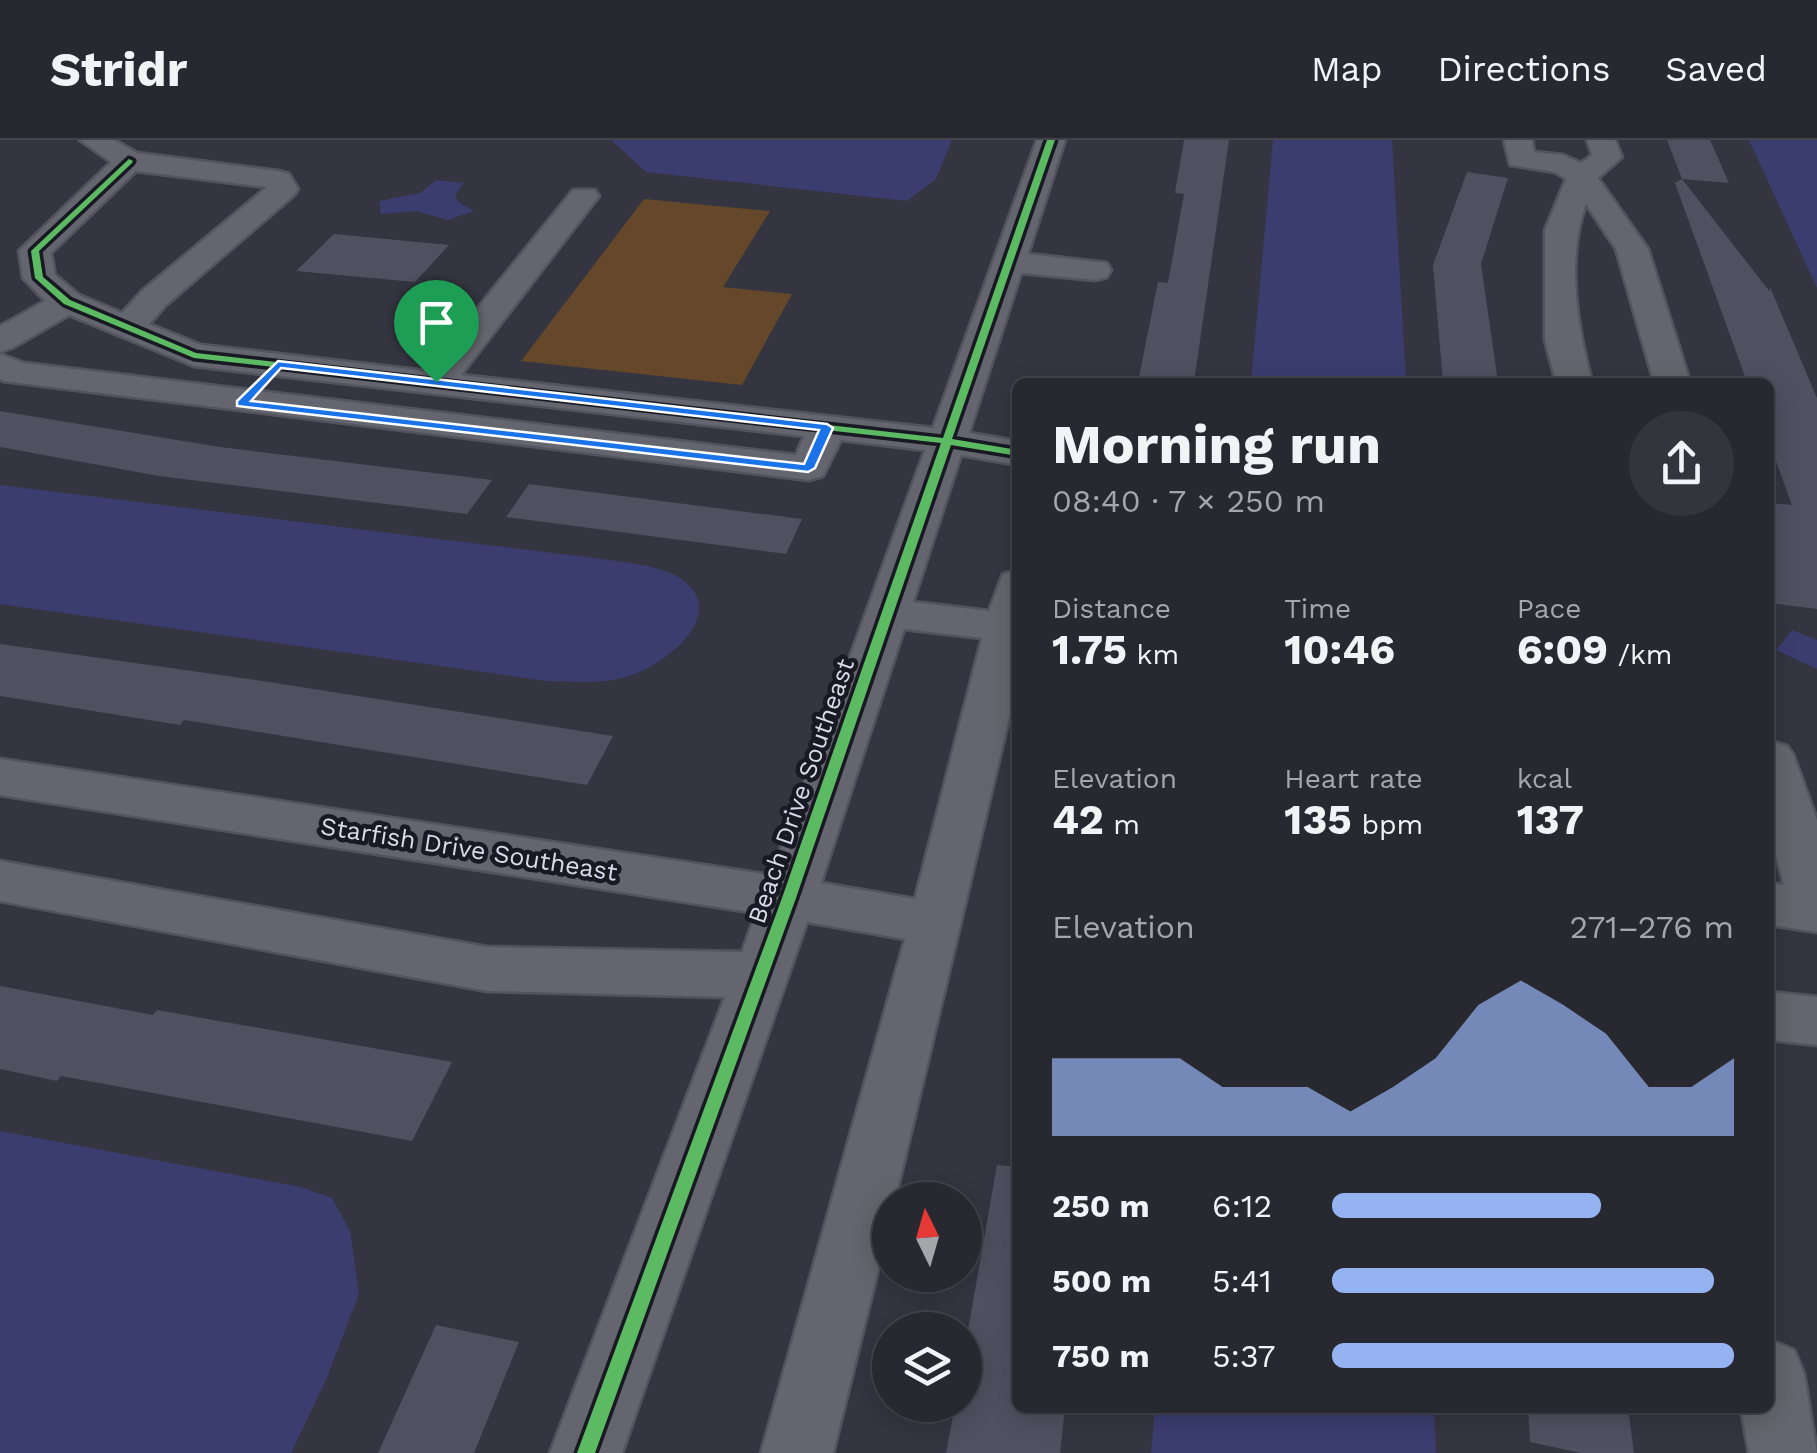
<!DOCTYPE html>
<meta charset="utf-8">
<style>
:root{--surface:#272830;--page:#33343c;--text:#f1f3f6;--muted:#a4a6ab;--line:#43444c;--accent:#95b2f1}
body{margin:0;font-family:"Work Sans",sans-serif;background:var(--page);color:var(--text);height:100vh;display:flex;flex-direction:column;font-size:38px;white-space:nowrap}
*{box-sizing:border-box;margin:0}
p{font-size:32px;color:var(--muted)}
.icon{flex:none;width:55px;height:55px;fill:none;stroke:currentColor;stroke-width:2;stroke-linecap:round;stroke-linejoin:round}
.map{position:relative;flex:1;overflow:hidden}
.sheet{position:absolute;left:1012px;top:238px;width:762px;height:1035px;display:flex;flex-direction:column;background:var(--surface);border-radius:15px;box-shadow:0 5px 25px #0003,0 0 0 2px var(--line)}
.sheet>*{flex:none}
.needle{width:65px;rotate:355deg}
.controls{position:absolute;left:872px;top:1042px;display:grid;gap:20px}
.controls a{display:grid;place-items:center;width:110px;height:110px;border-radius:50%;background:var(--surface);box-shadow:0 5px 25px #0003,0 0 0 2px var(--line);font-size:50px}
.pin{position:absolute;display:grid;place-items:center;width:85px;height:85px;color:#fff;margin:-102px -42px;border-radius:50% 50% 50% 0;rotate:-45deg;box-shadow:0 0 10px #0007}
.pin .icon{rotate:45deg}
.round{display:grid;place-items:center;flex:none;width:105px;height:105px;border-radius:52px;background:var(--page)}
.head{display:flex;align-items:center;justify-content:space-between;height:170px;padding:0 40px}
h1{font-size:55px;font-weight:700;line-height:75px}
.figures{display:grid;grid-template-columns:repeat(3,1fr);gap:15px;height:170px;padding:10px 40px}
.figures div{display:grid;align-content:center}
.figures b{font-size:42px;font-weight:700}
.figures small{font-size:28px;font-weight:400}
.figures p{font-size:28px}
.chart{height:280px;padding:20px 40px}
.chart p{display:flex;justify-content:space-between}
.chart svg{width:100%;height:180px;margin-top:10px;fill:var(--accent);opacity:.7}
ul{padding:0 40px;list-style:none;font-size:32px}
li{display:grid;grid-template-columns:160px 120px 1fr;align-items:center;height:75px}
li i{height:25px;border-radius:12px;background:var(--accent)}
header{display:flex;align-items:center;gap:60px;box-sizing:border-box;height:140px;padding:0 50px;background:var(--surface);border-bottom:2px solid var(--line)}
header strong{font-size:48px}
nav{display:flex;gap:55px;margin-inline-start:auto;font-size:35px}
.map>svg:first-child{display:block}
.green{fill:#644829}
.water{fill:#3b3d6f}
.building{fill:#505060}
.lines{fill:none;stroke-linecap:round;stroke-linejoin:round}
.minor-casing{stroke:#52535d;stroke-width:5}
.minor{fill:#64656e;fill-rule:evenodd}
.cycleway-casing{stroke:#181923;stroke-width:7}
.cycleway{fill:#5cba63;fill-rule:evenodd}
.route{fill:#1a73e8;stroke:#fff;stroke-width:2.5;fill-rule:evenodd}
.labels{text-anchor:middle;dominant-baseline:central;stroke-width:9;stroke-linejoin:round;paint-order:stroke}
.street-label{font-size:25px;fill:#d8dae9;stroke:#181923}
</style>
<header>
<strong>Stridr</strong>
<nav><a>Map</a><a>Directions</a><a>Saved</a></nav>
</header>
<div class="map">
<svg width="1817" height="1313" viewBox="0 0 1817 1313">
<rect width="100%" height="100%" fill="#343540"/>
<path class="green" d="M644,59L770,71L723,147L792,154L742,245L521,221Z"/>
<path class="water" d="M611,0H952L936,39L907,61L646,32Z
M1273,0H1392L1406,242H1251Z
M1749,0H1817V148Z
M436,40L464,43L455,56L458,62L474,71L448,80L416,71L381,74L379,61L420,53Z
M0,345L594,418C620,422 656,424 678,437C732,470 670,522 632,535C605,545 575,541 547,541L0,464Z
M1792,490L1817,500V529L1776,510Z
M0,991L301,1047L332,1058L350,1091L359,1154L326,1240L291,1313H0Z
M1155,1268H1434L1436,1313H1151Z"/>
<path class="building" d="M1184,0H1229L1194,242H1138L1158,142L1168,143L1184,54L1175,53Z
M1667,0H1710L1729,43L1682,39Z
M1467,32L1508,38L1481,124L1498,242H1443L1433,125Z
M1682,39L1770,152V147L1817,258V469L1770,463V363L1792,365L1770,305V242H1747L1675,43Z
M334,94L449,105L415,142L296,131Z
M0,271L220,307L492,340L467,374L159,336L0,307Z
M529,344L802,379L786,414L506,377Z
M0,504L256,540L613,596L587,645L184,580L180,585L0,556Z
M0,846L153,875L157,870L452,922L412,1001L61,936L57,941L0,929Z
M997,1025L1018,1027V1268H1065L1060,1313H946L955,1265H965V1207Z
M436,1185L519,1202L474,1313H378Z
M1528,1268H1628L1634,1313H1581L1530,1302Z"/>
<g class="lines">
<defs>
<path id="minor" d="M80,0H114L137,13L278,31L289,34L298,49L294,55L166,165L149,184L201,205L427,231L573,50H595L599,56L461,235L933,288L1037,0H1065L1028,114L1107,123L1111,130L1107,137L1095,140L1021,133L969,293L1018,301V325L961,315L913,462L989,471L1003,434L1018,430V540L895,1060H890V1081L833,1313H761L905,799L807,782L622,1313H550L725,857L487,851L0,761V721L487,807L742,812L756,773L0,655V619L771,735L925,310L841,300L823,336L809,340L3,241L0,239V214L24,223L796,315L804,296L194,226L69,175L12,208L0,212V186L45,161L23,138L19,111L111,22ZM136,31L267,47L142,151L122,173L79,155L55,135L51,113ZM904,489L982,498L915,759L821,743Z
M1504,0H1532L1534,12L1563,15L1581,23L1592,15L1587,0H1615L1622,17L1598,38L1648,109L1690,242H1654L1616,109L1586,64C1566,117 1577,188 1592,242H1556L1545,200V90L1566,39L1555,32L1510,25Z
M1770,601L1787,606L1793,614L1817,680V792L1770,785V743L1784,745L1770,693Z
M1770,852L1817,857V905L1770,900Z
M1770,1200L1794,1210L1804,1234L1817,1313H1749L1741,1268H1770Z"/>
</defs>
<use href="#minor" class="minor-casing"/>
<use href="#minor" class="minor"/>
<defs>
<path id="cycleway" d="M1047,0H1055L952,299L1018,310V316L951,305L796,758L595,1313H577L782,758L941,303L194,218L64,164L35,138L31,111L129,19L133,21L132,23L39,111L43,137L70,160L196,213L943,298Z"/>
</defs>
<use href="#cycleway" class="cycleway-casing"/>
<use href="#cycleway" class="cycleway"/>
</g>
<path class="route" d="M278,221L827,284L833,288L815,328L808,332L237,266V261ZM281,228L819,290L804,324L251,261Z"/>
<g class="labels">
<g class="street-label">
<text transform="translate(801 651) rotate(-71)">Beach Drive Southeast</text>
<text transform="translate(469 709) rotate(9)">Starfish Drive Southeast</text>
</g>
</g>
</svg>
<div class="controls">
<a><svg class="needle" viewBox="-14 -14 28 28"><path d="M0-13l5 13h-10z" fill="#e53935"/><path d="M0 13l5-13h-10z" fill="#a4a6ab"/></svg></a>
<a><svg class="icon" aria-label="layers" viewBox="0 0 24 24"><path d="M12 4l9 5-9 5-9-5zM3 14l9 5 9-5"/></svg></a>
</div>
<div class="pin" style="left:436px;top:242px;background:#1e9e55"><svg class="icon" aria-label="arrive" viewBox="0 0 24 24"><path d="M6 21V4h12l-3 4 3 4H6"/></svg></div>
<section class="sheet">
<div class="head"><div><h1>Morning run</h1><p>08:40 · 7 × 250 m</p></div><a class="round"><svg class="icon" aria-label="share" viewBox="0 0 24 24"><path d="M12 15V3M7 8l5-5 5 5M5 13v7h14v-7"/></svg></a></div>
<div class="figures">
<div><p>Distance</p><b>1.75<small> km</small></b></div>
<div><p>Time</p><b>10:46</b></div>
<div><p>Pace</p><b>6:09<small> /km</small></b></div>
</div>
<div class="figures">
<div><p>Elevation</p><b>42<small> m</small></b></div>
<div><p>Heart rate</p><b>135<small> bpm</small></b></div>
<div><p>kcal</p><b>137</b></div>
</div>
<div class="chart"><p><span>Elevation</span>271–276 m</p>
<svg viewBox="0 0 160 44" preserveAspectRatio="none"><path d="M0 44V25L10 25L20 25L30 25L40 32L50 32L60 32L70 38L80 32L90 25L100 12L110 6L120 12L130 19L140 32L150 32L160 25V44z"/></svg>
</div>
<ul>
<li><b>250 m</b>6:12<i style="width:67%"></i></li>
<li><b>500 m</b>5:41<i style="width:95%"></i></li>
<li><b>750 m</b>5:37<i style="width:100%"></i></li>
</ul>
</section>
</div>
